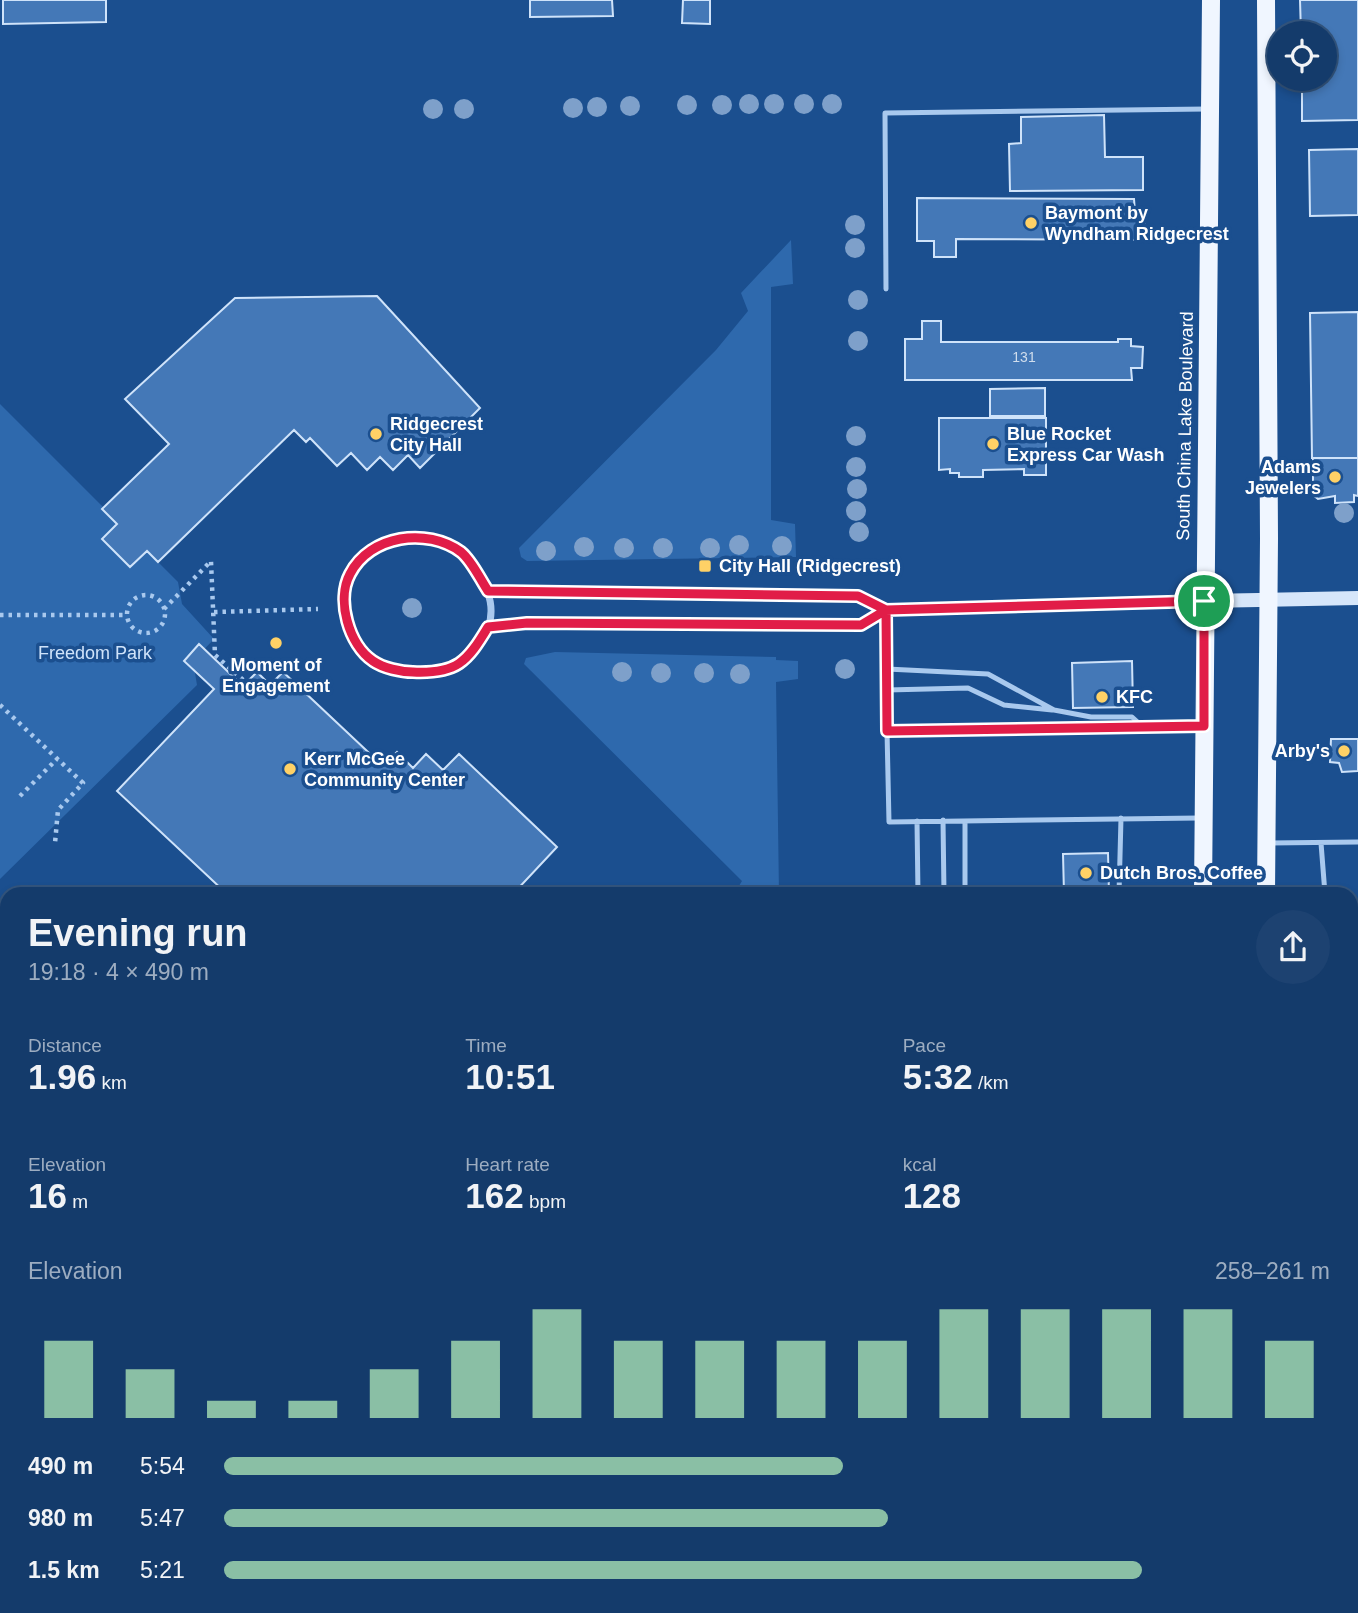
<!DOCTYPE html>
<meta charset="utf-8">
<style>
:root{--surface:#143b6b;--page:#1d4271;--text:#f1f3f6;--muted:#9dadc1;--line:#33557e;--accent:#8abfa5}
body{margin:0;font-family:Arial,sans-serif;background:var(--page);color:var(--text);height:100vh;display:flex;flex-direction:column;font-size:26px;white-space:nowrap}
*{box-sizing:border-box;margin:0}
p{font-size:23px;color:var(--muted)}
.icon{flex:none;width:38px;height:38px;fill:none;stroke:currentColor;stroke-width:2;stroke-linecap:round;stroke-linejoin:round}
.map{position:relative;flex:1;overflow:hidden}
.sheet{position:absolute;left:0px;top:887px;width:1358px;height:726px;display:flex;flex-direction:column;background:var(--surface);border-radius:21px 21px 0 0;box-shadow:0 4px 10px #0003,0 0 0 2px var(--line)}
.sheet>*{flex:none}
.buttons{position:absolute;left:1267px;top:21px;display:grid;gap:14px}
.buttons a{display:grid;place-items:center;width:70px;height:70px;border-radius:50%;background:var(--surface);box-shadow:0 4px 10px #0003,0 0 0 2px var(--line);font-size:35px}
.pin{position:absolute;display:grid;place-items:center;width:60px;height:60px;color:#fff;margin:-30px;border:4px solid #fff;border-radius:50%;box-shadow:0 2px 7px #0007}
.round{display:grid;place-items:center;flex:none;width:74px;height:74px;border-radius:37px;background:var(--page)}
.overview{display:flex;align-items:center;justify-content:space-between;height:119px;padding:0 28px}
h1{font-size:38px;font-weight:700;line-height:52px}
.metrics{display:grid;grid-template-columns:repeat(3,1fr);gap:10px;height:119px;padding:7px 28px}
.metrics div{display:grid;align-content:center}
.metrics b{font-size:35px;font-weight:700}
.metrics small{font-size:19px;font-weight:400}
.metrics p{font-size:19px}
.chart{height:196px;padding:14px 28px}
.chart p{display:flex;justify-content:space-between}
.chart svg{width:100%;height:126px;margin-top:7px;stroke:var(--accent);stroke-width:6}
ul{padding:0 28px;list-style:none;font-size:23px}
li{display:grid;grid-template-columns:112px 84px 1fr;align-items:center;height:52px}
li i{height:18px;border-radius:9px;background:var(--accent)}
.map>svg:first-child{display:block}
.green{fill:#2e69ad}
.building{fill:#4478b7;stroke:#cfe3fa;stroke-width:2}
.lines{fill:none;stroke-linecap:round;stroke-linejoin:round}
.path{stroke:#a9c9ee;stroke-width:4.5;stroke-dasharray:3.5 5;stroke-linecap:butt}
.lane{stroke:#a9c9ee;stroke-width:5}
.street{stroke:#a9c9ee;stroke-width:7}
.secondary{stroke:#d6e6fa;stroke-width:14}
.primary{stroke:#f0f6ff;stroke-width:18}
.tree{fill:#7ea0ca}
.route-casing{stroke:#fff;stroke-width:14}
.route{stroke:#e11d48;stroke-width:9}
.poi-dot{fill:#ffd166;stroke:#1b4f8f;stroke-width:2.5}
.labels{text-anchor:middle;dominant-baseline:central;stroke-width:7;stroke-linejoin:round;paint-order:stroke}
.number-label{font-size:14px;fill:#d0dded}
.poi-label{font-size:18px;font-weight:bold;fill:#fff;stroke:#1b4f8f;text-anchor:start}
.street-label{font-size:18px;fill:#fff;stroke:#1b4f8f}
.park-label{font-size:18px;fill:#cfe3fa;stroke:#1b4f8f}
</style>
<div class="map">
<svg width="1358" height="1613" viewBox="0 0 1358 1613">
<rect width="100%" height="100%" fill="#1b4f8f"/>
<path class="green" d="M791,240L793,284L771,287V520L795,524L796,557L527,561L521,557L519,548L716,350L748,311L741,293Z
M0,404L178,582L182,604L214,639L193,661L197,685L0,879Z
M555,652L776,657V660L798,661V679L776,682L779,894H734L742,881L524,664L526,658Z"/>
<path class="building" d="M3,0H106V22L3,24Z
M530,0H612L613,16L530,17Z
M683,0H710V24L682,23Z
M1300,0H1358V120L1302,121V79H1325V33H1301Z
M1104,115L1105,157H1143V190L1010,191L1009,144L1021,143V117Z
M1358,149V215L1310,216L1309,150Z
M917,198L1134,199L1135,212L1145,213V232L1144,240L956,239V257H934V241H917Z
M377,296L480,408L420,468L408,455L393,470L380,457L367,470L351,453L337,466L310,438L306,442L294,430L158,562L147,551L130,567L102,539L117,524L102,509L169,444L125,399L235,298Z
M1358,312V458H1312L1310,313Z
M922,321H941V342H1118V339H1131V346L1143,347L1142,368H1131L1132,380H905V339H922Z
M1045,388V416H990V389Z
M939,418H1046V475H1024V469L983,470V477H959V473H950V469L939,470Z
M1313,458H1358V496L1354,495V502L1335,503V496L1318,499L1313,495Z
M199,644L243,686L257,672L270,685L283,672L383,766L397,752L413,768L426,754L443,770L459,754L557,847L513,894H227L117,791L214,689L184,661Z
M1132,661L1133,707L1073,708L1072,663Z
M1331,739H1358V771L1342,772L1339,763L1330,762Z
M1108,853L1109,894H1064L1063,854Z
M1351,917H1358V956H1351Z
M13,1606H52V1613H13Z
M144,1606H192V1610L144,1611Z
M416,1606H458V1613H416Z
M1073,1606H1130V1607H1123V1613H1073Z
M1142,1606H1173V1610L1142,1611Z
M119,1608V1613H66V1609Z"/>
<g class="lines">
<path class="path" d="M127 614a19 19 0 1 1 38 0a19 19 0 1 1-38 0Z
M164,609L211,561L215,655L243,680
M214,612L318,609
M0,615H126
M0,705L83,783L58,810L55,843
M20,796L57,759"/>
<path class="lane" d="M886,289L885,113L1207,109
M886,610L887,731L1201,726
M887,669L988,674L1054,710L1091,717H1132L1143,727
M887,690L968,688L1004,705L1052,710
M887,731L889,822L1199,818
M943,820L944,894
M917,821L918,894
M965,821V894
M1268,843L1358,842
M1321,843L1325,894
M1119,894L1121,818
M1351,902H1358
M1355,997L1353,1115L1358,1118
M1351,1147L1358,1145
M1358,1240V1242
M1351,1254L1358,1256
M996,1606V1613"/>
<path class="street" d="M414,536C422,538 432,538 440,541C470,552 501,595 488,627C485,635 479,643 474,650C467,662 457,664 444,670C433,674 424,673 413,672C354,670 320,598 365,556C378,543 396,540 414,536Z
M488,591L858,596L886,610L1203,601
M488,627L527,623L861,625L886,610
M1351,997H1358
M1351,1456H1358
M0,1480H7
M360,1606V1613"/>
<path class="secondary" d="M1204,601L1358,598"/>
<path class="primary" d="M1203,894L1211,0
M1266,894L1269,538L1266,0
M1206,1606V1613
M1269,1613V1606"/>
</g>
<g class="tree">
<circle cx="749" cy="104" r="10"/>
<circle cx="774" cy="104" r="10"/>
<circle cx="804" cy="104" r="10"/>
<circle cx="832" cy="104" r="10"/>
<circle cx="687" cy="105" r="10"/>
<circle cx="722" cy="105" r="10"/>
<circle cx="630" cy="106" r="10"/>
<circle cx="597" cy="107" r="10"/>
<circle cx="573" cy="108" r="10"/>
<circle cx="433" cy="109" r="10"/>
<circle cx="464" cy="109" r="10"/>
<circle cx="855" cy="225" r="10"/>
<circle cx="855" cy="248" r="10"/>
<circle cx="858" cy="300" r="10"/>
<circle cx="858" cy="341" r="10"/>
<circle cx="856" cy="436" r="10"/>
<circle cx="856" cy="467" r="10"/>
<circle cx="857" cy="489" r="10"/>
<circle cx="856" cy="511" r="10"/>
<circle cx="1344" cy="513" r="10"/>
<circle cx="859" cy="532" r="10"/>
<circle cx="739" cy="545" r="10"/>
<circle cx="782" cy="546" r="10"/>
<circle cx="584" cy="547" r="10"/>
<circle cx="624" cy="548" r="10"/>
<circle cx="663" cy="548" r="10"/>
<circle cx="710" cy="548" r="10"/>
<circle cx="546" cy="551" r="10"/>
<circle cx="412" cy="608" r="10"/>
<circle cx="845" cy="669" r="10"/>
<circle cx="622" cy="672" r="10"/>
<circle cx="661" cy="673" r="10"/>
<circle cx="704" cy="673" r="10"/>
<circle cx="740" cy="674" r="10"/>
</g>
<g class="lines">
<defs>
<path id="route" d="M1204,601L886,610L858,596L488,591C480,579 472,561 461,552C427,527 370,535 350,574C336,600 349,645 373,661C383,668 401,672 413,672C457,674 467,662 488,627L527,623L861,625L886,610L887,731L1204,726V601"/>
</defs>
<use href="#route" class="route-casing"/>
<use href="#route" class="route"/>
</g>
<g class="poi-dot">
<circle cx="1031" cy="223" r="7"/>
<circle cx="376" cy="434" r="7"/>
<circle cx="993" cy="444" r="7"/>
<circle cx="1335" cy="477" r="7"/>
<rect x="698" y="559" width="14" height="14" rx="3.5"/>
<circle cx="276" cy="643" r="7"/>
<circle cx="1102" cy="697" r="7"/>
<circle cx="1344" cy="751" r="7"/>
<circle cx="290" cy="769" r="7"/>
<circle cx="1086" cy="873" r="7"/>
</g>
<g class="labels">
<g class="number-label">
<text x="1024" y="357">131</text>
</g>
<g class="poi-label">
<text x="1045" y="213">Baymont by<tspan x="1045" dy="21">Wyndham Ridgecrest</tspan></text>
<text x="390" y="424">Ridgecrest<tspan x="390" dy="21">City Hall</tspan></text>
<text x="1007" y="434">Blue Rocket<tspan x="1007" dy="21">Express Car Wash</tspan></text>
<text x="1321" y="467" text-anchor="end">Adams<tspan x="1321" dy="21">Jewelers</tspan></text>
<text x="719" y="566">City Hall (Ridgecrest)</text>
<text x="276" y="665" text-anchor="middle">Moment of<tspan x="276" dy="21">Engagement</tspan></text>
<text x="1116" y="697">KFC</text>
<text x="1330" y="751" text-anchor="end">Arby's</text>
<text x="304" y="759">Kerr McGee<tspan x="304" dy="21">Community Center</tspan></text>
<text x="1100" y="873">Dutch Bros. Coffee</text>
</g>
<g class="street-label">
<text transform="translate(1185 426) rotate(-89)">South China Lake Boulevard</text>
</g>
<g class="park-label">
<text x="95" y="653">Freedom Park</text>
</g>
</g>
</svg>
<div class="buttons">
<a><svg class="icon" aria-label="locate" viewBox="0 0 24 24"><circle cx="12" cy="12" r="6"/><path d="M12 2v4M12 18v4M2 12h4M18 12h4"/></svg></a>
</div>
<div class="pin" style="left:1204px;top:601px;background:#1e9e55"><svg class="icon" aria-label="arrive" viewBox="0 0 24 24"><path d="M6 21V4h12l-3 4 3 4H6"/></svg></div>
<section class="sheet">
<div class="overview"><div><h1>Evening run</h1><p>19:18 · 4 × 490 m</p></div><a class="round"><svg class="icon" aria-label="share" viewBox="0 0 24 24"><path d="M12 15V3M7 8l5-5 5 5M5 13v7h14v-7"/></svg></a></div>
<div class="metrics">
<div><p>Distance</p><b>1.96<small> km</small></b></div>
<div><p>Time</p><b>10:51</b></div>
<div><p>Pace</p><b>5:32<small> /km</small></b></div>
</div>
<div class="metrics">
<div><p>Elevation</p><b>16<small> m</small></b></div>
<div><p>Heart rate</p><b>162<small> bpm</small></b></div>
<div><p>kcal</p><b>128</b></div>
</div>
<div class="chart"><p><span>Elevation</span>258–261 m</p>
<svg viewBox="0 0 160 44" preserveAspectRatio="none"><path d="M5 44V17M15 44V27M25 44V38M35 44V38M45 44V27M55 44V17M65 44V6M75 44V17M85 44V17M95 44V17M105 44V17M115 44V6M125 44V6M135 44V6M145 44V6M155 44V17"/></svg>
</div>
<ul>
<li><b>490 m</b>5:54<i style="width:56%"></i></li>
<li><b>980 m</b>5:47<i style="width:60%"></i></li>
<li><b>1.5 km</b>5:21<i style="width:83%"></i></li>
</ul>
</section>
</div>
